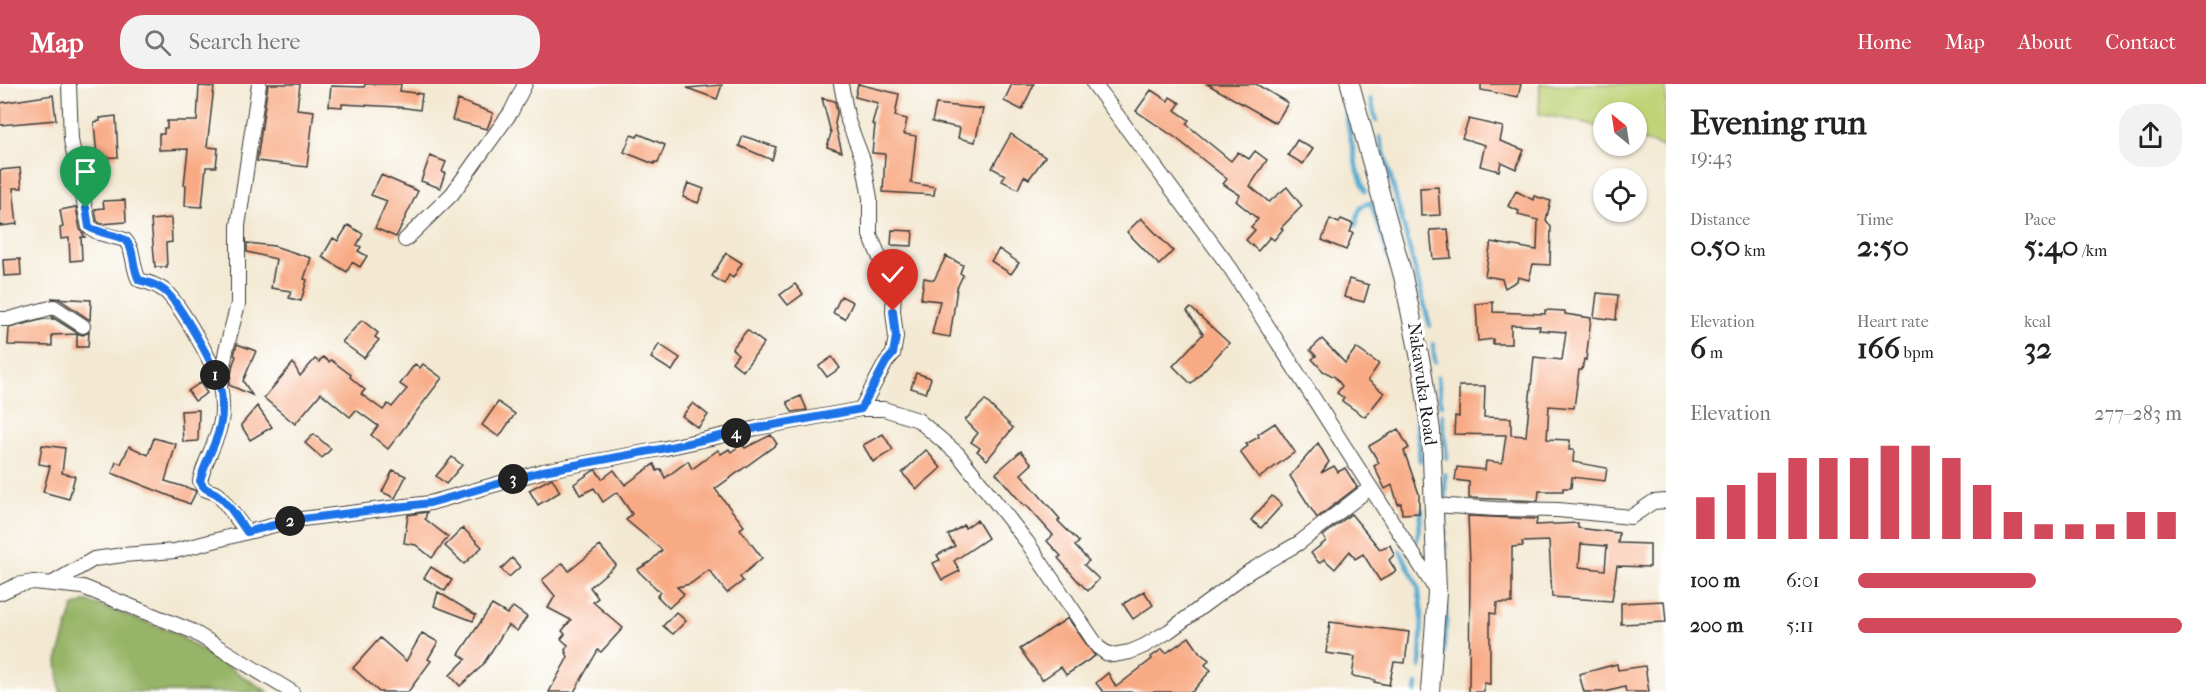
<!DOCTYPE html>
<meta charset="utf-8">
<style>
:root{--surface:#fff;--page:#f2f2f2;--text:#222;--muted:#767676;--accent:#d1495b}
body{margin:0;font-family:"IM FELL French Canon",serif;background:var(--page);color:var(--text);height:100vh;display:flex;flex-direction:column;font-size:22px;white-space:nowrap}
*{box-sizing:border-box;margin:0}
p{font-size:20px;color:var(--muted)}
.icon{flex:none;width:33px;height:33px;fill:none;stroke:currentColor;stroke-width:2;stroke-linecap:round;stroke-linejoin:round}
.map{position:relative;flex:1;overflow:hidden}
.side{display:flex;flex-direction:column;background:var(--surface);width:540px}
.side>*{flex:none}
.needle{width:39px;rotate:330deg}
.buttons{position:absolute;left:1593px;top:18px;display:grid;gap:12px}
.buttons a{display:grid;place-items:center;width:54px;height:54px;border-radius:50%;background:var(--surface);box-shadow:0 2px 4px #0004;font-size:30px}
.pin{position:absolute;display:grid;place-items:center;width:51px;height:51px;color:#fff;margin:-62px -26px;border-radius:50% 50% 50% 0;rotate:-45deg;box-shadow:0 0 6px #0007}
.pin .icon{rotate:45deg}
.km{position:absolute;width:30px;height:30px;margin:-15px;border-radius:50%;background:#222;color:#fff;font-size:16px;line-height:30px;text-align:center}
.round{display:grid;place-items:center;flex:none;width:63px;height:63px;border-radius:24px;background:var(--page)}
.summary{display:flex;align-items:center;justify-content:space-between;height:102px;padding:0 24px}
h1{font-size:33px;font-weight:800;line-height:45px}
.figures{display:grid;grid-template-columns:repeat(3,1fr);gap:9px;height:102px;padding:6px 24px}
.figures div{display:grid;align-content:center}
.figures b{font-size:30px;font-weight:800}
.figures small{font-size:16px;font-weight:400}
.figures p{font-size:16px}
.chart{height:168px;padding:12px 24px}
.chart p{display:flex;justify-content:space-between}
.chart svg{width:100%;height:108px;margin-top:6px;stroke:var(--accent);stroke-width:6}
ul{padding:0 24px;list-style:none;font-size:20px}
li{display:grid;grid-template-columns:96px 72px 1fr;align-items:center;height:45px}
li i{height:15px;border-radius:8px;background:var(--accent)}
header{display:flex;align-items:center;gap:36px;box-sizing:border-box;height:84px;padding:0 30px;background:var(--accent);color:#fff}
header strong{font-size:28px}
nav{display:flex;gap:33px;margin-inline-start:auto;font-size:21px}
.search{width:420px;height:54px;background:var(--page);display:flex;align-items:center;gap:15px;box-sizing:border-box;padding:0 21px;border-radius:24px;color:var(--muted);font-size:22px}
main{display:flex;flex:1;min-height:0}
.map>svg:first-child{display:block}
.green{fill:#bfd377;stroke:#6e784a;stroke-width:1.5}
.forest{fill:#97b568;stroke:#5a6842;stroke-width:1.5}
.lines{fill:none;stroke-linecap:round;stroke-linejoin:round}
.stream{stroke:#54abd1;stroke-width:4.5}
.building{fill:#f8aa84;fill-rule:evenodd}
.street-casing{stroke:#3c3b37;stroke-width:16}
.secondary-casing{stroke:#3c3b37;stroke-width:20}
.street{stroke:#fff;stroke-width:14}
.secondary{stroke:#fff;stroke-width:18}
.route-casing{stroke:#fff;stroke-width:12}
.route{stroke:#1a73e8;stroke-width:8}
.labels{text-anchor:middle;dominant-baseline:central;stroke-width:6;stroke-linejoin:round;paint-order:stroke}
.street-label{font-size:18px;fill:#1c1c1c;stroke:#fff}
</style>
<header>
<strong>Map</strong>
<div class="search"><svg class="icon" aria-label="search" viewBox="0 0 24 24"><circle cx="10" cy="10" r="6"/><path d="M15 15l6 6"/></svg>Search here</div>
<nav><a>Home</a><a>Map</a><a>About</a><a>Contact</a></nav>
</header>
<main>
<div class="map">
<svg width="1666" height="608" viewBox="0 0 1666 608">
<rect width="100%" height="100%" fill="#fff"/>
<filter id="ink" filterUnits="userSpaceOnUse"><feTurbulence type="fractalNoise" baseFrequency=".0167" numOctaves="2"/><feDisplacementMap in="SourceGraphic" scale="12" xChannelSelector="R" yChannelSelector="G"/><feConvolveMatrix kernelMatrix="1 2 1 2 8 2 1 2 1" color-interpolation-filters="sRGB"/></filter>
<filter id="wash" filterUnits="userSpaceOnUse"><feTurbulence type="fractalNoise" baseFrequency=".008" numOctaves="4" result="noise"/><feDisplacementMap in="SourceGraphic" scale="24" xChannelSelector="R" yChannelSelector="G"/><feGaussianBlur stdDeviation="1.35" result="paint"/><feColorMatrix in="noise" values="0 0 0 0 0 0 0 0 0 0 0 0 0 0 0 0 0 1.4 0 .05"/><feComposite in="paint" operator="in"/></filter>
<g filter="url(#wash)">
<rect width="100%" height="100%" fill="#f3e9d3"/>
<path class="green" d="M1540,0H1666V64L1637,55L1636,28H1604L1603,44L1586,39L1539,30Z"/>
<path class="forest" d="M86,517L173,548L268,608H60L57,577L73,523Z"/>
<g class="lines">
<path class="stream" d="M1371,15L1376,37
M1346,31L1356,81L1365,107
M1380,53L1430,242
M1356,142C1357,133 1358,119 1371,119L1391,181
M1433,260L1435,278
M1438,293L1441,321
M1414,300L1420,377
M1442,330L1447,374
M1445,417V390
M1445,450V429
M1417,456L1422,426
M1400,467L1418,502L1422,530L1420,583
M1441,596L1446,539L1445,459
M1416,608L1417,600"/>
</g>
<g id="blocks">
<path class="building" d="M268,0H300L297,25L314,27L307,83L257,77Z
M365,0H401L400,7L422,10L420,26L399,23L342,20V23L329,22L331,2L364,3Z
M858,0L899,10L895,32L907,35L904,50L916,52L911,99L935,103L934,111L883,108L885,70L872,69L875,41L872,40L878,19L855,13Z
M1012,0H1034L1022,26L1004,17Z
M1207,0H1256L1288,19L1276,39Z
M1481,0H1521L1518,13L1481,6Z
M722,1L717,15L687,4Z
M199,2L214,3L207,63L218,64L216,83H206L202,123L185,122L186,101H184L188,65L159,66V50H164V44H167V37H197Z
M1151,6L1168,17L1170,13L1180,19L1175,26L1189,36L1186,40L1231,77L1238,68L1249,75L1255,67L1267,76L1250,102L1269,118L1287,103L1302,122L1281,144L1283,145L1274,156L1270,153L1258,167L1246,156L1255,146L1251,143L1258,135L1236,117L1240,111L1223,100L1227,95L1176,54L1136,27Z
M53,11L56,36L0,41V19Z
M822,14L835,17L837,29L835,40L842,68L827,63L831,49Z
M458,16L493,29L487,45L452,36Z
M936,20L983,25L975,58L958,54L960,44L932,38Z
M116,32L118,73L97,74L94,38L100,37V34Z
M1469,35L1503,43L1500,57L1524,66L1516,85L1501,78L1499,87L1480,82L1485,61L1462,54Z
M639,50L665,61L658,79L655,78L654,80L624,68L631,51L637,53Z
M1011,50L1045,73L1029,95L1024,92L1018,105L1002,97L1005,91L992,84Z
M743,52L776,63L772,76L739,62Z
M1297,56L1313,65L1303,80L1288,71Z
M430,72L446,78L442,88L445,89L440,104L421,97Z
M20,84L22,104H13L17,140L0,142V86Z
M381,91L418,107L396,153L375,144L387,117L371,111Z
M688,99L704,105L698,119L683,113Z
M1438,103L1440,131L1421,132L1420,104Z
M1516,107L1533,116L1534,112L1551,117L1546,136L1551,143L1550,181L1533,180L1529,196L1518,193L1517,197L1505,204L1502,195L1485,192L1491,158L1537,166L1538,136L1518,131L1519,127L1508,122Z
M125,116L126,138L101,140L97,137L95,125L104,124L103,117Z
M76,123L80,145L85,153H81L82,176L70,177L69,154L61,155L60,144L63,143L60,126Z
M171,134L172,158L166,159L167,183H155L151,136Z
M1141,134L1173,167L1159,181L1127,148Z
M1330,135L1339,139L1341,135L1353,140L1350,148L1353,149L1346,166L1322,156Z
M348,141L363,150L357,161L361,163L358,167L367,172L360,183L352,178L347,188L322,173L333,154L338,157Z
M1448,145L1451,174L1433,175L1430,146Z
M892,146L913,147L912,162L891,161Z
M247,159L274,162L311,174L304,195L307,196L301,217L289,214L291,207L271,204L276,175L247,168Z
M999,165L1019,179L1011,190L991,177Z
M726,169L742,179L733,194L729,191L724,200L712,192Z
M946,172L963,181L960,189L963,191L957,204L950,253L932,250L940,217L921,215L924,194L934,196Z
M20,175L21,191L4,192L3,176Z
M1349,195L1369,201L1364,218L1344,213Z
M795,200L803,210L788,221L780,211Z
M1597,209L1618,211L1616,236L1594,233Z
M841,212L853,218L845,235L833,229Z
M51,214L91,216L90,236L59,215Z
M1493,218V228L1545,230V226L1565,227V230L1591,234L1586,276L1584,275L1582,286H1579L1574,324L1549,322L1547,355L1570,356L1569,366H1574L1573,378L1607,384L1605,397L1572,393L1571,404H1563V407H1539L1538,417L1469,414V398L1455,396L1457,383L1485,386L1486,377L1502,379L1506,351L1454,350L1455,332L1459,333V302H1485L1484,333L1511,334V351L1526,352L1534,273L1562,276L1566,248L1539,246L1540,242L1511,241V260H1493V255L1478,257L1476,220Z
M1191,224L1229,259L1191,300L1173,282L1203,250L1187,227Z
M52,233L79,250L83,251L89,248L88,263H77V250L52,251V262L8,261L9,244L44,235H53Z
M362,236L378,249L375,253L379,256L364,274L342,258Z
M747,246L764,259L743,287L732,278L738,270L732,265Z
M1322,255L1345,279L1356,264L1379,280L1368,296L1384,309L1365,333L1342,317L1344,314L1337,309L1342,302L1335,293L1323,287L1312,275L1316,272L1310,266Z
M237,260L256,267L243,297L252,311L229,301L233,280L236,272L234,271Z
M659,260L680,274L672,287L651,274Z
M323,273L329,278L331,276L351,291L350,293L365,306L361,310L383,326L388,320L392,323L407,305L400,300L415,280L420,284L423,280L442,294L388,365L371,351L378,342L356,326L350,333L321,309L295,340L264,314L293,279L300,292L315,275L319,278Z
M832,273L840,284L827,293L819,282Z
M916,289L931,294L926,309L911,304Z
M200,299L207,309L195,317L188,307Z
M801,312L807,326L792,328L787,318Z
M985,316L1013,344L987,376L977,367L980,364L971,358L978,349L965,336Z
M498,318L515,330L499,353L482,341Z
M693,319L708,331L698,344L682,332Z
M257,322L272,343L250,356L241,341Z
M199,326L198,357L183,358L181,327Z
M1275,339L1295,368L1259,394L1240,368L1248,362L1246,360L1259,353L1258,350Z
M1398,345L1409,364L1404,367L1419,410V429L1402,430L1401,419L1398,420L1392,401L1385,405L1374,382L1379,379L1369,362Z
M314,350L331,365L322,374L305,359Z
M883,350L893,366L873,378L863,361Z
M771,351L777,360L715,405L744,442L740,445L762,474L740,493L743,497L727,509L709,486L690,500L677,503L684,510L669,524L657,512L660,508L637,486L650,478L662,466L626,436L632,430L617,408L603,418L594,404L580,411L574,400L593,387L596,386L602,395L614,386L625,401L654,380L657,387L661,385L665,394L688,377L692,385L718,366L721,370L729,365L731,368L742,360L745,364Z
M154,354L176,360L165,397L194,406L196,408L190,420L112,389L116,378L121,380L129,362L148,371Z
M1318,359L1329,378L1321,389L1334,382L1338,388L1345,384L1357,403L1317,434L1290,392Z
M42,361L65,364L62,389L75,392L69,415L43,408L50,382L39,380Z
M926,366L941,384L917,405L902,389Z
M1021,367L1032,380L1021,390L1060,435L1058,437L1079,458L1075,462L1089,477L1084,481L1099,495L1088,507L1077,496L1058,474L1061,472L1047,457L1053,451L1026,421L1024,422L996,389Z
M452,373L462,381L446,400L436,392Z
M393,386L406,392L395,414L382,408Z
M552,394L560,408L538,421L529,406Z
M1272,412L1282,421L1261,444L1251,436Z
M427,428L425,435L448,453L432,474L416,461L404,459L408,431Z
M1351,430L1380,465L1390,461L1394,471L1389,476L1396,487L1380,497L1363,470L1355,475L1350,467L1335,485L1324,475L1319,479L1311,469L1326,457L1323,452Z
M1468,432L1537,435L1536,441L1578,439V444L1619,449L1618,459L1650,460V483L1617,482L1612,517L1552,513L1549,457L1522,458L1523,462L1512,463V519H1497L1496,530L1490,529V600L1484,599V608H1469L1470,479ZM1581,460L1607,462L1605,486L1579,483Z
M977,436L988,454L954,477L960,487L942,496L933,479L940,476L937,471L955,462L948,451L964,441L965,444Z
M463,444L482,463L464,480L445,462Z
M600,462L616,481L590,503L598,514L593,518L623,544L601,568L598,566L574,608H549L568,573L565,566L568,561L561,555L565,550L562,547L571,536L548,524L555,512L542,496L563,479L569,487Z
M512,474L520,483L509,493L501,485Z
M431,483L452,496L445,507L424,494Z
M1144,507L1153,521L1133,535L1123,520Z
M438,508L476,531L473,537L434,522Z
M1664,517L1666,538L1621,540V519Z
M492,521L507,530L513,523L527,533L517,547L508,541L482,582L460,602L450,591L466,575L459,570Z
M676,528L686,537L673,550L663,542Z
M1068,534L1095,572L1066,591L1061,583L1042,596L1020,565Z
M1330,538L1409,548L1405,579L1394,578L1389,601L1374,598L1375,596L1352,592L1355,573L1326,569Z
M422,549L438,558L428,575L431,577L408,608H379L353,584L380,554L406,577Z
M1189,553L1200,569L1209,576L1205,581L1211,586L1192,608H1103L1096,599L1108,589L1116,603L1152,575L1151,573L1162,565L1166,569Z
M1617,580L1618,586L1645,582L1649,608H1626L1625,603L1605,608H1584L1579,590Z"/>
</g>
</g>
<g filter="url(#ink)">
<use href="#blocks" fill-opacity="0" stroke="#3c3b37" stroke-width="1.5"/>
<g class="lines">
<defs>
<path id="street" d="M69,0L71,56L89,143L99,149L125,156C135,167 132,183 139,196C148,198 157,201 165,207C180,220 216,283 220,303C222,310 222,319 222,326C222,352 205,373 200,397L204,405L218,410L247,448
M841,0L848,37L863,76L870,114V151L894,207L893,227L896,253L893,270L886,278L861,325
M1094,0L1231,185L1436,506
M405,156L452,110L511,28L525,0
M0,235H9L54,223L83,242
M220,302L226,266L238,220V142L259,0
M1434,421L1496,425L1558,426L1631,433L1653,418L1666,417
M53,499L94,475L123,471L175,467L294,436L430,419L543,387L661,365L757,344L861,325H884L918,336L958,370L1027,458L1098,563L1106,569L1113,571L1130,568L1144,562L1169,547L1250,487L1299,459L1370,404
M0,509L17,501L33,498L83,503L192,547L292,608"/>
<path id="secondary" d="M1350,0L1403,192L1422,285L1431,347L1437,508L1430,608"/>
</defs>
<use href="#street" class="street-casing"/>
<use href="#secondary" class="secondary-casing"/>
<use href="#street" class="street"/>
<use href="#secondary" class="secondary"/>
</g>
</g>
<g class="lines" filter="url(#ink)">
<defs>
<path id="route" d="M86,124L89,143C101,150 115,150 125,156C135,163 132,185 139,196C148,198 157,201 165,207C180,220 216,283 220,303C222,310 222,319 222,326C222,352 206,373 200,397C206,409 210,404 219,412C230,421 238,436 247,448L294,436L430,419L543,387L661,365L757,344L861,325L886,278L893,270L896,253L893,227"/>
</defs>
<use href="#route" class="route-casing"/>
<use href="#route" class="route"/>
</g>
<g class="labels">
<g class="street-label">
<text transform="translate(1422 300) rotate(82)">Nakawuka Road</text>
</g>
</g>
</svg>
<div class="buttons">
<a><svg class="needle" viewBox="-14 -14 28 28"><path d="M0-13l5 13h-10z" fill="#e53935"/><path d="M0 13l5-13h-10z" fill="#767676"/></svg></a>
<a><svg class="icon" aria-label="locate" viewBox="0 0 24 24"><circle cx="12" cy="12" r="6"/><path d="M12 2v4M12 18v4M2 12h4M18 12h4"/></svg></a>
</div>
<div class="pin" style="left:86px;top:124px;background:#1e9e55"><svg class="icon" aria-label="arrive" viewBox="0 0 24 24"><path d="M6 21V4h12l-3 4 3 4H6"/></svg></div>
<div class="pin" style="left:893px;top:227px;background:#d93025"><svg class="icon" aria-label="check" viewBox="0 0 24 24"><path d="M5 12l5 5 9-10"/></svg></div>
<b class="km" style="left:215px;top:291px">1</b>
<b class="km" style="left:290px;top:437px">2</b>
<b class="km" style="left:513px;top:395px">3</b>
<b class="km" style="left:736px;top:349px">4</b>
</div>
<section class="side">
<div class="summary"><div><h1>Evening run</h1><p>19:43</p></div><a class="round"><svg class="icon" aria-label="share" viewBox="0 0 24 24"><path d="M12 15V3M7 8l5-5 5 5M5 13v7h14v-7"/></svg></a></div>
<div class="figures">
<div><p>Distance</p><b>0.50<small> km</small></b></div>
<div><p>Time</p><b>2:50</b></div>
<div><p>Pace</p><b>5:40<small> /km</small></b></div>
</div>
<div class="figures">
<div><p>Elevation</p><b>6<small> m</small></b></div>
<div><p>Heart rate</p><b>166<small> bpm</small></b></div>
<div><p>kcal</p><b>32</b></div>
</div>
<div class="chart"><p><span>Elevation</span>277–283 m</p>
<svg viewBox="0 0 160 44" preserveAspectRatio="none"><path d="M5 44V27M15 44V22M25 44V17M35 44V11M45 44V11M55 44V11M65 44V6M75 44V6M85 44V11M95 44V22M105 44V33M115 44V38M125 44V38M135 44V38M145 44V33M155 44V33"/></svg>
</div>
<ul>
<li><b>100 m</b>6:01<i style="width:55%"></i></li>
<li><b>200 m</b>5:11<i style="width:100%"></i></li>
</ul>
</section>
</main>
